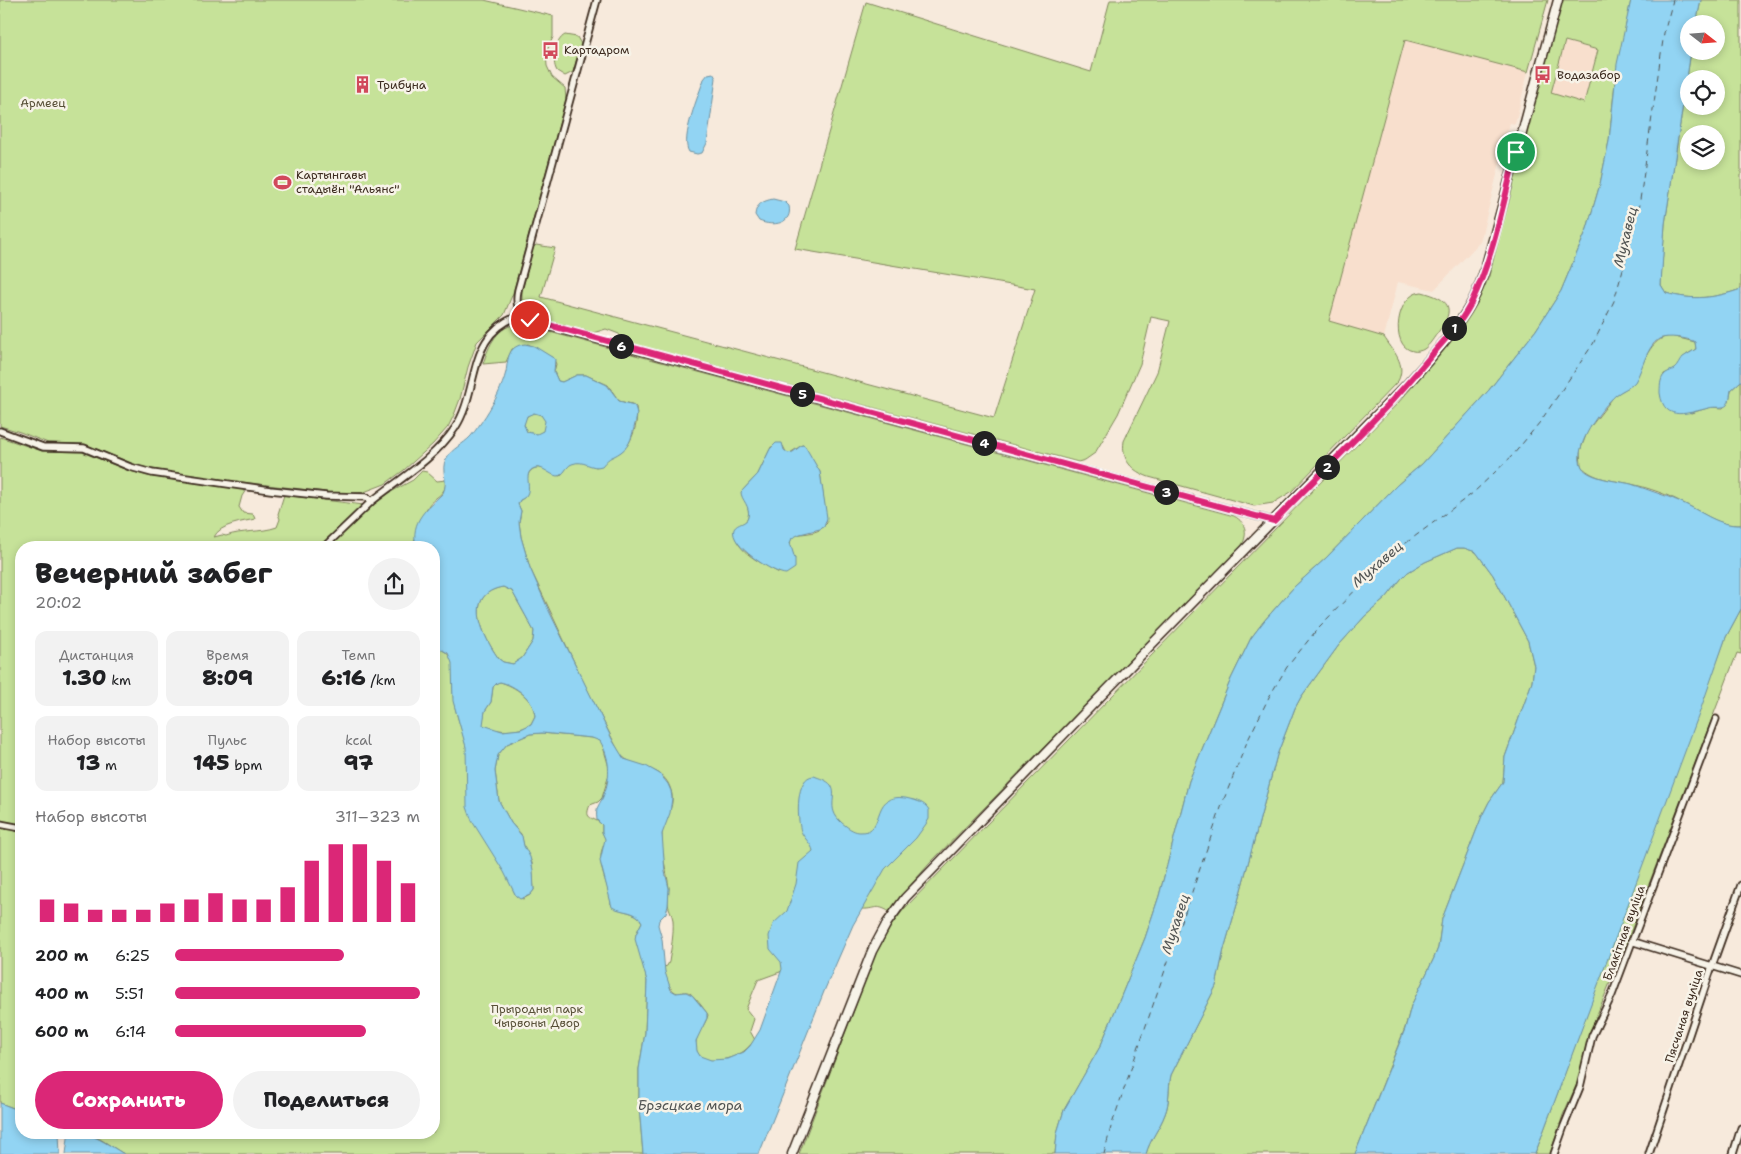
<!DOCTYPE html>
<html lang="ru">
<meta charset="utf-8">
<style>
:root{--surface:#fff;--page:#f2f2f2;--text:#202124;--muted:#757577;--accent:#db2777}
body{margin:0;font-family:"Shantell Sans",sans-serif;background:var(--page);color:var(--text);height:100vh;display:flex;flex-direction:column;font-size:19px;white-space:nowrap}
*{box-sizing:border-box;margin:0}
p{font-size:16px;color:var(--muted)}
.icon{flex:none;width:28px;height:28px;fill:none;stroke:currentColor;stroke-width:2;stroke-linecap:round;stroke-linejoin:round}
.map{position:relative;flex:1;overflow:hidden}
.drawer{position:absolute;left:15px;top:541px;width:425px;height:598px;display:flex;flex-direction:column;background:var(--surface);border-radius:20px;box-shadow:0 2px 8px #0003}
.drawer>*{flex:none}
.needle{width:32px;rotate:107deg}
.tools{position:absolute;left:1680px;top:15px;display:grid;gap:10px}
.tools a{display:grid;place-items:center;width:45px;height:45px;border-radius:50%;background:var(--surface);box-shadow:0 2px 8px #0003;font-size:25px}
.pin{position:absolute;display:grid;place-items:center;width:42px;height:42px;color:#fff;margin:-21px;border:2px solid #fff;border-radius:50%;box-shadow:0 1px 5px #0007}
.km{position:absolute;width:25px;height:25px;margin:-12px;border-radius:50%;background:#222;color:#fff;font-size:14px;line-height:25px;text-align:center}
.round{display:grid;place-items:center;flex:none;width:52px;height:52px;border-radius:26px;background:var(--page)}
.summary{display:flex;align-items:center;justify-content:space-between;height:85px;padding:0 20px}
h1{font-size:28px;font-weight:800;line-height:38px}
.figures{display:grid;grid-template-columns:repeat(3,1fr);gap:8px;height:85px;padding:5px 20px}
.figures div{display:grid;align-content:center;border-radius:12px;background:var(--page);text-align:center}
.figures b{font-size:21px;font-weight:800}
.figures small{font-size:14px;font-weight:400}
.figures p{font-size:14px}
.chart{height:140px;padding:10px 20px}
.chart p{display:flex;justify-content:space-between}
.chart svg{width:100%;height:90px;margin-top:5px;stroke:var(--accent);stroke-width:6}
.button{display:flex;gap:10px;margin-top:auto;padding:10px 20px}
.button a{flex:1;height:58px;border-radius:30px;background:var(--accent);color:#fff;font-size:20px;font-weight:800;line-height:58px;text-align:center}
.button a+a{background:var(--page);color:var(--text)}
ul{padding:0 20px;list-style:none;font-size:16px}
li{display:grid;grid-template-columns:80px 60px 1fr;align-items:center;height:38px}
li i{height:12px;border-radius:6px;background:var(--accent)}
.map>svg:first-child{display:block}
.built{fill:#f8dfcd}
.green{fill:#c6e299;stroke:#80865c;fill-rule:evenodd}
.water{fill:#92d4f3;stroke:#6f909e;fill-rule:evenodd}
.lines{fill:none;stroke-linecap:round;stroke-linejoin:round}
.ferry{stroke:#515453;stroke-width:1;stroke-dasharray:6 5;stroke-linecap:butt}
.street-casing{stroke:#3b2a1e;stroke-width:9}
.secondary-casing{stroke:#3b2a1e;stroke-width:11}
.street{stroke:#f7f3e8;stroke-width:5.5}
.secondary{stroke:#f7f3e8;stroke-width:8}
.route-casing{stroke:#fff;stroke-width:10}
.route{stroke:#db2777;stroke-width:6}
.labels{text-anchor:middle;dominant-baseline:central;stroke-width:5;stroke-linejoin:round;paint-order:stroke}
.poi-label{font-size:12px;fill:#3b2a1e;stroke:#f7f3e8;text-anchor:start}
.park-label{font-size:12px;fill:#574f37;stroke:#f7f3e8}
.street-label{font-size:12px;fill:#3b2a1e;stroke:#f7f3e8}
.water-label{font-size:14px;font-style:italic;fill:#515453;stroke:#f7f3e8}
</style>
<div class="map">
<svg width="1741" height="1154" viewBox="0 0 1741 1154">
<rect width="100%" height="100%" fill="#f7eadc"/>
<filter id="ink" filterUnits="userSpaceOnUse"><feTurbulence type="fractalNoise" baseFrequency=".02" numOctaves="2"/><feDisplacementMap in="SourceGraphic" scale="10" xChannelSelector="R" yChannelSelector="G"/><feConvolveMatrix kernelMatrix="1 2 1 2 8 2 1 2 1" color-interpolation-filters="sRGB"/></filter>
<g filter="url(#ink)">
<path class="built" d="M1405,39L1528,72L1515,124L1510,123L1480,242L1434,290L1398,282L1384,337L1329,321Z
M1564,41L1598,50L1584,103L1550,93Z"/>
<path class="green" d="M0,0H484L553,16V37L546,53L547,66L552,77L565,88L566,99L513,293L504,315L477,342L468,367L460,399L454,415L448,427L433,444L404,470L385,484L364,492L350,494L326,492L175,474L139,466L84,444L48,443L20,432L0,426Z
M1110,0H1548L1528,72L1405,40L1329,321L1384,337C1393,351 1407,364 1398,381L1291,492L1273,503L1254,506L1149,477C1132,471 1121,460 1124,441L1157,372L1170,321L1151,317L1140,364L1118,414L1095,453L1085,460L1078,462L625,342L619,334L606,329L593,333L536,318L529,316L522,308V291L533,248L536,245L555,248L541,297L994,418L1035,289L795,249L866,2L1091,72Z
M1562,0H1631L1615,82L1609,141L1600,184L1587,229L1561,291L1536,330L1489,390L1422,464L1397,485L1326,558L1294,587L1264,621L1251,638L1231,679L1189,781L1159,896L1145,938L1101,1045L1064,1110L1057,1133L1055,1154H799L875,955L893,923L905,908L1398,403C1432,364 1471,325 1489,276L1537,86C1543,79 1545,73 1544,64ZM1565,41L1598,50L1584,103L1551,93Z
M1701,0H1741V289C1716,298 1692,301 1666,293L1661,285V280L1665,224L1691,51H1716V24H1696ZM1689,79H1716V106H1689ZM1689,134H1716V161H1689Z
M565,35L577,37L581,44L573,72L565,76L557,71C551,61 555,40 565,35Z
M1422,292C1449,299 1456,308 1439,331C1434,337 1430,345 1424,349C1421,351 1416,352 1413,351C1389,347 1396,293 1422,292Z
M520,324L1234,516C1247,523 1248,535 1241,547L930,863L907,889L890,912C875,903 876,910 861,909L855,916L780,972L758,980L746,1009L754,1019L750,1031L755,1040C751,1044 748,1048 744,1051C733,1059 700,1069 696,1048C694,1035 705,1027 708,1015C706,1011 694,996 690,993C686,991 683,992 679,993C669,993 665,975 664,967L667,966L669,962C671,949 674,934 673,920C672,913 668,908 668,903C668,898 669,893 669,888C667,870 660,852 662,835C663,816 680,806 668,783C657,764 633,769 620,754L584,683L530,568L521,537L519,522L521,511L518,504L520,500C536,493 520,477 533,469C541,464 552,475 560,476C564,473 565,469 568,466C577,458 587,464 596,467C602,465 603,463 608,458C612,455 618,454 622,451C633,442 639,421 636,407L632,404L619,401L608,385L586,375H577L562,382L558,381L554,372L556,364L553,358L528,344L512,349L506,362L483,364C489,345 497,325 520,324ZM802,445H803L820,472L827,523C825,525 823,527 821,529C805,539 780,525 795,559L779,573C762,563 737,553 734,532C739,525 741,526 746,521C753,514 744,498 743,490L758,474L771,447L783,446L786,452L790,453Z
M1671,336L1695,342L1696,349L1686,355L1675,369L1664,374L1661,383V397L1691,413L1711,407L1723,408L1729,401L1731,390L1741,381V525C1718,526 1704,513 1685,504C1669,495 1649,488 1631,484C1614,480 1594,480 1581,466L1580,451L1588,430L1615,395L1632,385L1635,381C1644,363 1649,338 1671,336Z
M524 424a11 11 0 1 1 22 0a11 11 0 1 1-22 0Z
M0,437L42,451L82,452L127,470L147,476L246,490L242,496L239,507L243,513L253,514L255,519C243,522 220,524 214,537L222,535L226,536C242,530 260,533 277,527L280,519L278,514L284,495L372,506L389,493L413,480L422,471L427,472L437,481L446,480C447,496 433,496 427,508C421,518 418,531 414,542L416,547L21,548V1111L0,1103Z
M1457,548H1464L1476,552L1493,575L1528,641L1534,666L1532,682L1505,757L1503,782L1489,802L1482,816L1442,919L1438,948L1434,958L1411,1006L1405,1028L1355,1154H1146C1150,1139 1160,1128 1165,1114C1170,1102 1168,1088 1171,1075L1216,986L1224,949L1238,901L1277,755L1295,708L1301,697L1339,645L1365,616L1386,598L1401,579L1408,572L1425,562Z
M503,587L512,591L534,631L533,641L522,658L513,664L503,662L499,659C483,637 462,594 503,587Z
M1741,609V654L1737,653L1628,939L1589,1034L1579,1079L1563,1115L1550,1154H1535L1726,637Z
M434,646C461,656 451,671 453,694C454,710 461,726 465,742C479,793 493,847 516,896L523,899L530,895L534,890L532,863L524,846L521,834L511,823L499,801L495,771L498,755L507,744L530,734L542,733L592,738L598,739L602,743L610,771L602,798L598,802L590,805C583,821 594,816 602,825V832L606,840C604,845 601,850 601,855C599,872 610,887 611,904C619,914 636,909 642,922L636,934L647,981L645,1033L639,1069V1106L643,1154H124L100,1139L83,1133L434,1132Z
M500,682C515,686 534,699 535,716L531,724C518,733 495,732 482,725L485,711L491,702L493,687L497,683Z"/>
<path class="water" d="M1631,0H1701L1696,24H1689V51H1691L1665,224L1661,285L1666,293C1692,301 1716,298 1741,289V381L1731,390C1730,395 1730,401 1727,405C1723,409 1715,406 1709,408C1690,412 1664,424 1660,393C1660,388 1660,379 1664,375C1666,372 1671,371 1674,369C1678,366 1679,361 1683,357C1687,354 1692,352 1696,349L1695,342C1688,338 1667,335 1659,339C1646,347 1643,369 1635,382C1630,388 1622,390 1616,395C1602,407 1571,448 1582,467C1589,479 1619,481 1631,484C1641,487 1651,491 1660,494C1669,497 1677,500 1685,504C1704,513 1719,526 1741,525V609L1726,637L1699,714L1535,1154H1355L1405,1029L1411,1006L1434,958L1438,948L1442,919L1482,816L1489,802L1503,782L1505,757L1532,682L1534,666L1528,641L1493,575L1476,552L1464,548H1457L1425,562L1408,572L1401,579L1386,598L1365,616L1339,645L1301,697L1295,708L1277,755L1238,901L1224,949L1216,986L1171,1075C1168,1088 1170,1102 1165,1114C1160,1128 1150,1139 1146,1154H1055L1057,1133L1064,1110L1101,1045L1145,938L1159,896L1189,781L1231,679L1251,638L1264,621L1294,587L1326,558L1397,485L1422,464L1489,390L1536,330L1561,291L1587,229L1600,184L1609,141L1617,64Z
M713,73L716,78L707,143L702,153L697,154L689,152C680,139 699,94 704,79L708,74Z
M773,199L785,202L789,206C793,224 773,227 759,221L755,215C756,204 763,201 773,199Z
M525,344L534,346L555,359L554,372L558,381L562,382L577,375H586L607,385L619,401L634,405C638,412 637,417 635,424C632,435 631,445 621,452C611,459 611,455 602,466C591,470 584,459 572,464C566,466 564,476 557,476C550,475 543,466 535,468C519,473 538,493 520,500L518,504L521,511L519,522L521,537L530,568L549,611L613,741L624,759L646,766L660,774L668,784L671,791L672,798L670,813L662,834L665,872L669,888L668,906L666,913L659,920L658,925L662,939L665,972L671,990L676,993L686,992L692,995L707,1013V1018L696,1041L697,1051L700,1056L711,1060L727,1059L744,1052L750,1046L760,1030L782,969L781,962L770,949L769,936L773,924L787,911L796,884L799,863L813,851C812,844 804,839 801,831C797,819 795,776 814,776C819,778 827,780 831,785C839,797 823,810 846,826C850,829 855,832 860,832C889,834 866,786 914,800C920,802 926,804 929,810V819L926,824L916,838L885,869L853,925L825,989L759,1154H643L639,1106V1069L645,1033L647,981L635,939L636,934L642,922C637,910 622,913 612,907L600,861L605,839L602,832V825L597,820C595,805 600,806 604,794C611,776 610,758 600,741L592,738L542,733L530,734L507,744L498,755L495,771L499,801L511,823L522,836L524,846L530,857L533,870L534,890L530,895L520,899L516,896L504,872L472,821L467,807L466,747L453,701L452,663L448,653L434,646V548L416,547C410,520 427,509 443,493C449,481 440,470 446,459C452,448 463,445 471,436C481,424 491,408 498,394C501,387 504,380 506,372C508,358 508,346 525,344ZM534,413L541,415L545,421L543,431L537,434L527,432L524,425L527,416ZM503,587L512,591L534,631L533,641L522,658L513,664L503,662L499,659C483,637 462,594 503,587ZM500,682C515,685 534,699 535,716L531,724L521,729L502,731L483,725L485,711L491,702L493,687L497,683Z
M776,443H782L784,450L788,453L793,452L802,445L805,446L820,472L827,518L824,527L820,529L800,534L792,538L790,543L795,559V568L786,574C774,574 728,545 734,529C737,523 747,524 748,517C751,506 741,500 741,492L758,474L770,449Z
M0,1103L21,1111V1132L59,1133L60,1154H0Z
M72,1132C92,1132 107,1144 124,1154H66L68,1138Z"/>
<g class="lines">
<path class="ferry" d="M1104,1154L1111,1127L1224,799L1247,742L1269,697L1287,667L1319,627L1390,555L1473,493L1513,455L1540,422L1593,344L1614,301L1629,248L1640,200L1664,33L1673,0"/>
<defs>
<path id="street" d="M597,0L518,290C513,314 526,319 546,326L1274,521
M0,431L43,447L84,448L130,467L152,473L270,490L326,496L366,497L372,501C400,479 435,458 455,428C481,388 465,332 522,315
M323,548L372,501
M0,824L21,828
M1631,941L1741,975
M1554,1154L1564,1126L1580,1087L1592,1036L1612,995L1716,719
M1649,1154L1712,966L1741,885
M1733,1154L1741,1128"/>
<path id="secondary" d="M792,1154L872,951L887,923L905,898L1099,698L1409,382C1429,360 1458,328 1472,302C1479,289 1483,276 1487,262L1558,0"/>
</defs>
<use href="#street" class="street-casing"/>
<use href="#secondary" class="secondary-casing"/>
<use href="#street" class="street"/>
<use href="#secondary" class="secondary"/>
</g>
</g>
<g class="lines" filter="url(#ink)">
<defs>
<path id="route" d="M530,320L1274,521C1327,467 1383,414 1431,356C1445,339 1463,321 1472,301C1493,258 1504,200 1516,152"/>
</defs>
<use href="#route" class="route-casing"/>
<use href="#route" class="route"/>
</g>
<defs>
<symbol id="bus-bare" viewBox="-9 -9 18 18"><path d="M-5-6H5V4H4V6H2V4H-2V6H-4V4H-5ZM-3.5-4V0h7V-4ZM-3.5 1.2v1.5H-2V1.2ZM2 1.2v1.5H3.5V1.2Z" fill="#d1495b" stroke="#f7f3e8" stroke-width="2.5" paint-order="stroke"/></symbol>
<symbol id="building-bare" viewBox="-9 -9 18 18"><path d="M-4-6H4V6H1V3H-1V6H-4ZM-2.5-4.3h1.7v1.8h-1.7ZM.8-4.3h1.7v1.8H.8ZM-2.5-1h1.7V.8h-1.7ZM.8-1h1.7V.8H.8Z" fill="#d1495b" stroke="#f7f3e8" stroke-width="2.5" paint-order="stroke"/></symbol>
<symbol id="stadium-bare" viewBox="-9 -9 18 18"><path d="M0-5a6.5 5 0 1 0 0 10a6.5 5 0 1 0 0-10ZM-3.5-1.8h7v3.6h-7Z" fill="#d1495b" stroke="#f7f3e8" stroke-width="2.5" paint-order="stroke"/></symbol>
</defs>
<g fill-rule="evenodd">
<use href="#bus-bare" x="538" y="38" width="25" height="25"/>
<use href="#bus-bare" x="1530" y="62" width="25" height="25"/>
<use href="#building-bare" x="350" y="72" width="25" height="25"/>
<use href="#stadium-bare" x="270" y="170" width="25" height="25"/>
</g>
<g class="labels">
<g class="poi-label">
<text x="564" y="50">Картадром</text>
<text x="1557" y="75">Водазабор</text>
<text x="377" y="85">Трибуна</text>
<text x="296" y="175">Картынгавы<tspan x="296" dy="14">стадыён "Альянс"</tspan></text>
</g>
<g class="park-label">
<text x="43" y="103">Армеец</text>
<text x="537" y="1009">Прыродны парк<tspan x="537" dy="14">Чырвоны Двор</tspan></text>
</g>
<g class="street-label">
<text transform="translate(1624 933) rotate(-70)">Блакітная вуліца</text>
<text transform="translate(1684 1016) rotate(-72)">Пясчаная вуліца</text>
</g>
<g class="water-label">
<text transform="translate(1625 237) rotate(-76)">Мухавец</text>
<text transform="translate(1377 564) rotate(-41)">Мухавец</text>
<text transform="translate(1175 924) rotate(-72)">Мухавец</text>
<text x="690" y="1105">Брэсцкае мора</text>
</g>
</g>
</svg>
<div class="tools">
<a><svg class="needle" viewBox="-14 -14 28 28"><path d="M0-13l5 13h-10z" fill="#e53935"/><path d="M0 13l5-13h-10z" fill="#757577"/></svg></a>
<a><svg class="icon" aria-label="locate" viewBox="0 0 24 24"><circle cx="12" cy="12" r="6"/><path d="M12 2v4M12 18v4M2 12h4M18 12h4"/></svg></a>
<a><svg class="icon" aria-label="layers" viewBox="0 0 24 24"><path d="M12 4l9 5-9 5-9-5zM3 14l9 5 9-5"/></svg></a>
</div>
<div class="pin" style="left:1516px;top:152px;background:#1e9e55"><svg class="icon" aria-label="arrive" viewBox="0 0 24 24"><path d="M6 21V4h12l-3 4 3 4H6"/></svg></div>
<div class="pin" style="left:530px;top:320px;background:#d93025"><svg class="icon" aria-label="check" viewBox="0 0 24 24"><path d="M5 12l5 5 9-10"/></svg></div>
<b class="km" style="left:1454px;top:328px">1</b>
<b class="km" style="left:1327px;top:467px">2</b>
<b class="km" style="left:1166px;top:492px">3</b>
<b class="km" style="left:984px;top:443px">4</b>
<b class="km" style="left:802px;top:394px">5</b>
<b class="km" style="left:621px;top:346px">6</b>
<section class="drawer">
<div class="summary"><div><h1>Вечерний забег</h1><p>20:02</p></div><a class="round"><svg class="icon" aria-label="share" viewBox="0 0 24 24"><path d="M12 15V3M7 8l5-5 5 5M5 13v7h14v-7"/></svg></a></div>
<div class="figures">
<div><p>Дистанция</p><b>1.30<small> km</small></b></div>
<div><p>Время</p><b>8:09</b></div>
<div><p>Темп</p><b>6:16<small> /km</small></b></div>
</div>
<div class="figures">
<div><p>Набор высоты</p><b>13<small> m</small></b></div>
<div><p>Пульс</p><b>145<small> bpm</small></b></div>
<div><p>kcal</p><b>97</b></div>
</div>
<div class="chart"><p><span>Набор высоты</span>311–323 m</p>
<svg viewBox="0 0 160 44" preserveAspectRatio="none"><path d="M5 44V33M15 44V35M25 44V38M35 44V38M45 44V38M55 44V35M65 44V33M75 44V30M85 44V33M95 44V33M105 44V27M115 44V14M125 44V6M135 44V6M145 44V14M155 44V25"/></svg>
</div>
<ul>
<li><b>200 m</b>6:25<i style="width:69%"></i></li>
<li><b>400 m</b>5:51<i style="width:100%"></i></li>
<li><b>600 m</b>6:14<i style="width:78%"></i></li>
</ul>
<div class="button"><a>Сохранить</a><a>Поделиться</a></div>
</section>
</div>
